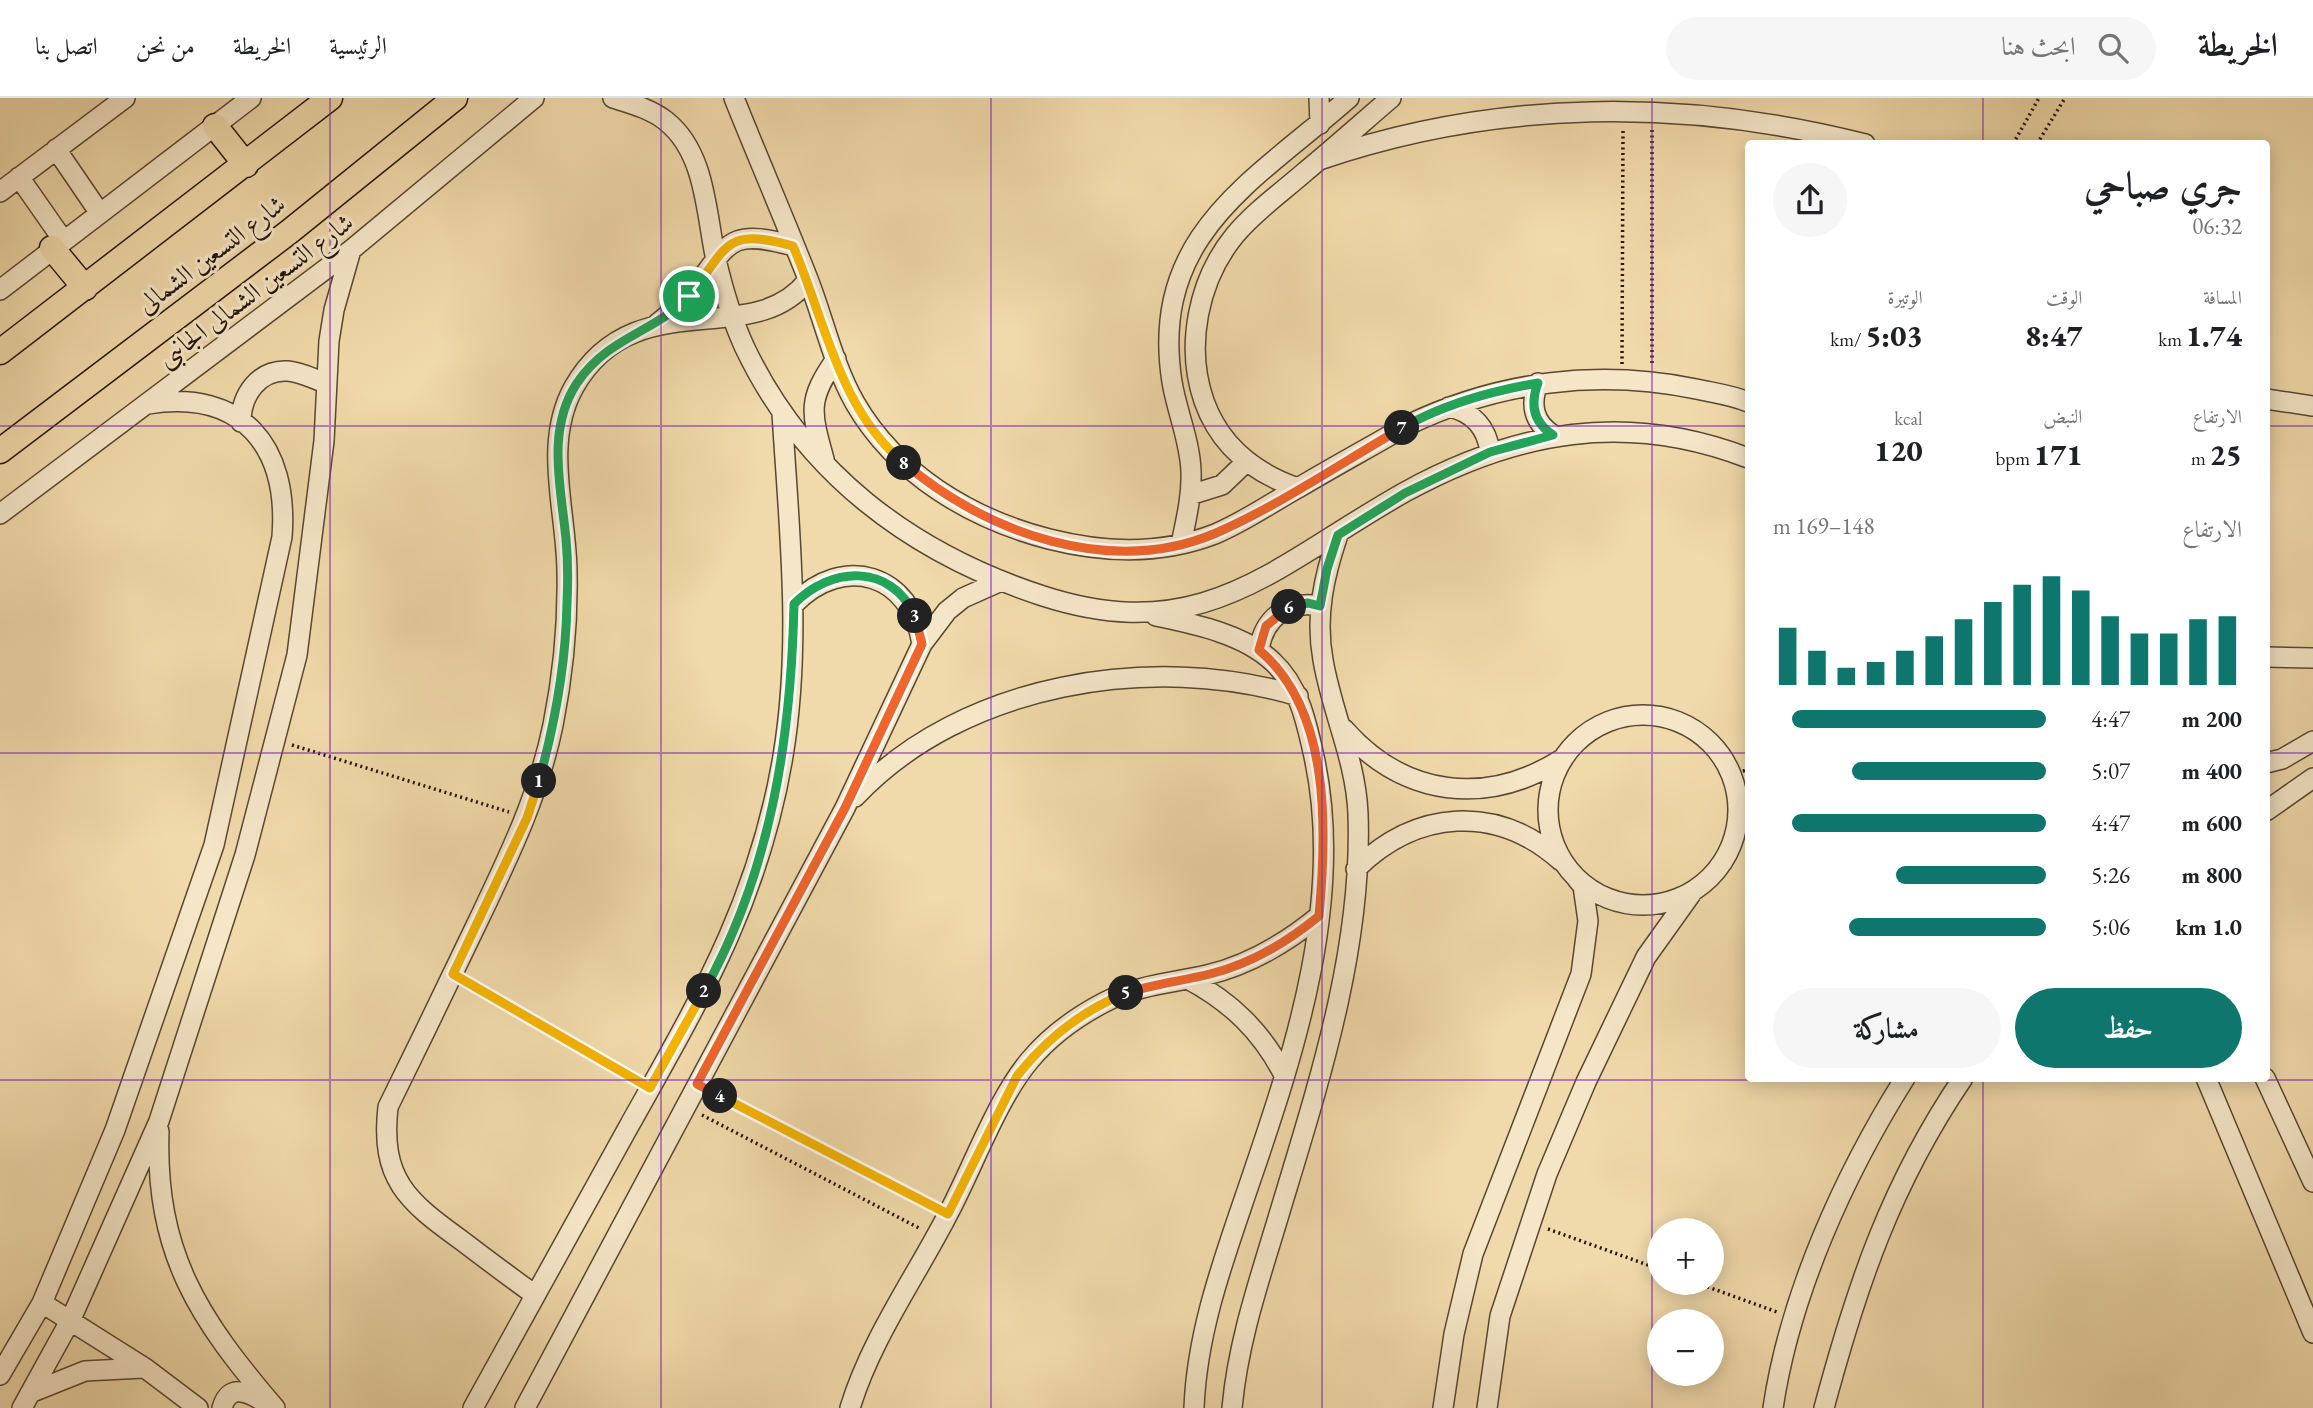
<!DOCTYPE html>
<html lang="ar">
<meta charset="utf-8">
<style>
:root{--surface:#fff;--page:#f6f6f6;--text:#202124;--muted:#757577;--line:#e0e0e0;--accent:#0f766e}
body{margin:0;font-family:"EB Garamond",Amiri,serif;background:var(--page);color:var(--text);direction:rtl;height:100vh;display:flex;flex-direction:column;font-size:26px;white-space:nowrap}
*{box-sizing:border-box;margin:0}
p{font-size:23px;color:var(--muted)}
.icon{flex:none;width:38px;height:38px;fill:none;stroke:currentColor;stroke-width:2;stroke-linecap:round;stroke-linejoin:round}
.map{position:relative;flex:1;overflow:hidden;direction:ltr}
.panel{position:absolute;left:1745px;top:42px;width:525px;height:942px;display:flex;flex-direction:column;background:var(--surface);border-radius:7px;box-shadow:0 4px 18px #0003;direction:rtl}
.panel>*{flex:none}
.controls{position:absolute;left:1647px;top:1120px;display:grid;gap:14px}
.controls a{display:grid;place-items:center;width:77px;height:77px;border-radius:50%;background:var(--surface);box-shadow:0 4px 18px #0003;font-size:35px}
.pin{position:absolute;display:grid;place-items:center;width:60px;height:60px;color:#fff;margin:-30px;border:4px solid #fff;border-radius:50%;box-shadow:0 2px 7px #0007}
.km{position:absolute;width:35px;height:35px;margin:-18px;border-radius:50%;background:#222;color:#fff;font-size:19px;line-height:35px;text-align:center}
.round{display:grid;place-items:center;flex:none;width:74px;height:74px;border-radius:37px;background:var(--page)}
.overview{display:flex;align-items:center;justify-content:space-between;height:119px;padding:0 28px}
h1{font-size:38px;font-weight:800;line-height:52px}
.stats{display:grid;grid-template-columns:repeat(3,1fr);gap:10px;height:119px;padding:7px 28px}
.stats div{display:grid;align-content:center}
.stats b{font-size:30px;font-weight:800}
.stats small{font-size:19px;font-weight:400}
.stats p{font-size:19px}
.chart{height:196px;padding:14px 28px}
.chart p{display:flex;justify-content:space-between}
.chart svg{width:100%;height:126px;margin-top:7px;stroke:var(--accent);stroke-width:6}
.action{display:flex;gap:14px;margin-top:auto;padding:14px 28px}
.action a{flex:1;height:80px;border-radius:42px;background:var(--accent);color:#fff;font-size:28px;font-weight:800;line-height:80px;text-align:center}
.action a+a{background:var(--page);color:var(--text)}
ul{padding:0 28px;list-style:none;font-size:23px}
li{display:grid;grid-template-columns:112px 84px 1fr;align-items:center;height:52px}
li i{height:18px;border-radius:9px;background:var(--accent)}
header{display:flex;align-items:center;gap:42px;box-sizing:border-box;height:98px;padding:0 35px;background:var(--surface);border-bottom:2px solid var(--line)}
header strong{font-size:33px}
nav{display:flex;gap:38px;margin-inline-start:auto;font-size:24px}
.search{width:490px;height:63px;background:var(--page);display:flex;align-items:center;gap:18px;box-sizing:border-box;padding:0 24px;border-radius:38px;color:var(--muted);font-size:26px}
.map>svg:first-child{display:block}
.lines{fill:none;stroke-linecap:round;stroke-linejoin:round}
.minor-casing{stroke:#584731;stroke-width:22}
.major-casing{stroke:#261609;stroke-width:27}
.path{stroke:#261609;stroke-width:3.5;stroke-dasharray:2 3.5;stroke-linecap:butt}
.minor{stroke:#f5e6c8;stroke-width:19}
.major{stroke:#f0d9aa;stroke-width:24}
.split-1-casing{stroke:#fff;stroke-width:14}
.split-2-casing{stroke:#fff;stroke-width:14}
.split-3-casing{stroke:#fff;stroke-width:14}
.split-4-casing{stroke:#fff;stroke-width:14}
.split-5-casing{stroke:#fff;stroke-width:14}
.split-6-casing{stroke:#fff;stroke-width:14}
.split-7-casing{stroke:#fff;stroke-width:14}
.split-8-casing{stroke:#fff;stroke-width:14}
.split-9-casing{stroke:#fff;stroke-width:14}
.split-1{stroke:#22a559;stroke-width:9}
.split-2{stroke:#f5b400;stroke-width:9}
.split-3{stroke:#22a559;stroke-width:9}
.split-4{stroke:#f0652b;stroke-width:9}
.split-5{stroke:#f5b400;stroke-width:9}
.split-6{stroke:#f0652b;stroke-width:9}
.split-7{stroke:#22a559;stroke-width:9}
.split-8{stroke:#f0652b;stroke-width:9}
.split-9{stroke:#f5b400;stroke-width:9}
.grid{fill:none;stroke:#7b2cbf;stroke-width:2;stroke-opacity:0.55}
.labels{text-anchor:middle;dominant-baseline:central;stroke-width:6;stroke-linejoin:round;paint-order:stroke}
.street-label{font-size:26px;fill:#261609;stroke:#f5e6c8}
</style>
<header>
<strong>الخريطة</strong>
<div class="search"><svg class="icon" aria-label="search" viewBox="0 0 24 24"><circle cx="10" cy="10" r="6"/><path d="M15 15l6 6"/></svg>ابحث هنا</div>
<nav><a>الرئيسية</a><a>الخريطة</a><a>من نحن</a><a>اتصل بنا</a></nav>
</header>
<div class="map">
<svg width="2313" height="1310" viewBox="0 0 2313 1310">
<rect width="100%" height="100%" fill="#f0d9aa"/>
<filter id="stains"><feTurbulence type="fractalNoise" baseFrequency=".00286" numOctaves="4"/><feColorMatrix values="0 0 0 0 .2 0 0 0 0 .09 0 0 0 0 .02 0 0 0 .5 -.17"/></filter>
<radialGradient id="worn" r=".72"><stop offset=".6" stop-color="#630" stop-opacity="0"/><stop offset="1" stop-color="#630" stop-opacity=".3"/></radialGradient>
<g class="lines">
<defs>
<path id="minor" d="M613,0C632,6 651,11 666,23C705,54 706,113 715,157C722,188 731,219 744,248C804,375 911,455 1043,498C1204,550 1275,467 1405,394C1516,333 1626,313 1748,360
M734,0C758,60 784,120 808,181C824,222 833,266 855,305C896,376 971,421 1049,441C1104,455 1161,457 1215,436C1244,424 1271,405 1298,390C1335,368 1372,348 1408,327C1499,283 1598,271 1696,291C1714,295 1732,297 1748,304
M1319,0L1320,26
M56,51L99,114
M1319,62C1497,1 1684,0 1865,46
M19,79L63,142
M0,94L125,0
M0,192L251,0
M658,225C671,215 683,205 693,192C730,144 728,130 794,148
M1538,285C1530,306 1533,324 1553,337
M2266,301L2313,308
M1449,309C1473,314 1487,330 1490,354
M241,324C241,297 259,271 288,273C301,274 314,281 325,285
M824,361C811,314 807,302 836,261
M1298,390C1254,375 1220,348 1204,303C1185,248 1198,182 1235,137C1255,113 1282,94 1306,73C1335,49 1363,24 1391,0
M1190,397L1222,387L1246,364
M0,416L351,152L534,0
M1181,446C1186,422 1192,398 1191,373C1190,343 1177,314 1172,284C1149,136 1255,83 1349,0
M794,506C844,455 911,476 922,546
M1156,518C1194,526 1244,536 1273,564C1298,587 1306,622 1313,654C1346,797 1296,950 1250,1084C1225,1158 1197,1231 1194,1310
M1259,552C1264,519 1288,502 1320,508
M2266,559L2313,560
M1548 712a95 95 0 1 1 190 0a95 95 0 1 1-190 0Z
M1344,631C1404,699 1486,709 1562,661
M2266,665L2282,661L2313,643
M855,699C962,585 1153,554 1298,598
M2266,713L2313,680
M1356,771C1416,712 1496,705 1561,763
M1188,881C1231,904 1262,934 1284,977
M2206,980L2313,1235
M2265,980L2313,1084
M159,1033C155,1155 198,1220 275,1310
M535,1197C510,1179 486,1161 461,1142C407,1103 380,1081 388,1009C419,946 450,882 480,819C510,756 539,696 553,627C563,577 568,526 567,475C567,414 542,346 574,289C635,182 753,254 808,182
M42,1205L145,1270L198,1310
M0,1277L42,1205L115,1032L214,747L282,439C289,348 242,291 148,306
M30,1295L85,1273L143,1270
M22,1310L71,1221L159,1023L245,757L297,557L324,343L329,243L334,212L351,152
M222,1310C229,1285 248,1294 264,1304
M473,1310C525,1216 577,1122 629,1028C699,903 759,803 783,658C802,544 789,430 782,315
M525,1310L845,710L922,546L947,513L963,500L1001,483
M850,1310C871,1241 915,1180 948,1116C973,1069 997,1001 1030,962C1051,937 1076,919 1105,904C1137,887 1173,885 1207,877C1249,867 1286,845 1319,818
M1232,1310C1238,1244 1259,1183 1278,1120C1317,990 1363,853 1358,716C1356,662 1332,615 1323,562C1315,518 1324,478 1338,437
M1443,1310L1454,1236L1473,1156L1581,876L1588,823L1583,788L1577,781
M1487,1310L1500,1218L1547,1076L1586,984L1646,859L1691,796
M1773,1310C1790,1196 1844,1077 1905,980
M1824,1310C1857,1187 1891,1086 1963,980"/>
<path id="major" d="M215,28L246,67
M52,150L85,190
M0,254L330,0
M0,353L289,134L455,0"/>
</defs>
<use href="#minor" class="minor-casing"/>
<use href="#major" class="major-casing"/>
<path class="path" d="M1652,32V266
M2013,46L2039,0
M2037,46L2065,0
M1622,266L1623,32
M292,647L509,714
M1732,675L1748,672
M1738,700L1748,698
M467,884L636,982
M714,995L934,1109
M702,1017L919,1130
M1548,1131L1659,1171
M1697,1185L1777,1214"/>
<use href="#minor" class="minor"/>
<use href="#major" class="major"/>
</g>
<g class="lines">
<defs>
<path id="split-1" d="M539,683C555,625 566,565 567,505C568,484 568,462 566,441C561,389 546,332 577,285C609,238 653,236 689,198"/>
<path id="split-2" d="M539,683L527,720L453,876L650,990L704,893"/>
<path id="split-3" d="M704,893C771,773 791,641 794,506C831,468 891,465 915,518"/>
<path id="split-4" d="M720,998L697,986L845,710L922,546L915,518"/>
<path id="split-5" d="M720,998L948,1116L1017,978C1047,940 1081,913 1126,895"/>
<path id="split-6" d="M1126,895C1153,886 1182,883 1210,876C1251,866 1286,845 1319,818C1327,732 1331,612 1259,552L1266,528L1289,509"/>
<path id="split-7" d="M1289,509L1308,505L1320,508L1327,471L1338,437L1405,395L1490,354L1553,337C1533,324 1530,306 1538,285C1491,293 1444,306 1402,330"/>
<path id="split-8" d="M904,365C986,435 1111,480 1216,435C1278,408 1343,364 1402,330"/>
<path id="split-9" d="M689,198C728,150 723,128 793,148C825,222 839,311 904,365"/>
</defs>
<use href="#split-1" class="split-1-casing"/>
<use href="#split-2" class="split-2-casing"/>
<use href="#split-3" class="split-3-casing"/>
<use href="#split-4" class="split-4-casing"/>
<use href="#split-5" class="split-5-casing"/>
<use href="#split-6" class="split-6-casing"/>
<use href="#split-7" class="split-7-casing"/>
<use href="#split-8" class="split-8-casing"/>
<use href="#split-9" class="split-9-casing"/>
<use href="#split-1" class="split-1"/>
<use href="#split-2" class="split-2"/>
<use href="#split-3" class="split-3"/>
<use href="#split-4" class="split-4"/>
<use href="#split-5" class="split-5"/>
<use href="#split-6" class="split-6"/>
<use href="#split-7" class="split-7"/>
<use href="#split-8" class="split-8"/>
<use href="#split-9" class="split-9"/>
</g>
<path class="grid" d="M330,0V1310M661,0V1310M991,0V1310M1322,0V1310M1652,0V1310M1983,0V46M0,328H1748M2266,328H2313M0,655H1748M2266,655H2313M1983,980V1310M0,982H2313"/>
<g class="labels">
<g class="street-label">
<text transform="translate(211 156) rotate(-37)">شارع التسعين الشمالى</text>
<text transform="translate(255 192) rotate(-37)">شارع التسعين الشمالى الجانبى</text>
</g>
</g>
<rect width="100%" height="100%" filter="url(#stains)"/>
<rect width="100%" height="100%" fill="url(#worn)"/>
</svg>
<div class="controls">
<a>+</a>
<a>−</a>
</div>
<div class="pin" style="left:689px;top:198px;background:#1e9e55"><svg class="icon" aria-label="arrive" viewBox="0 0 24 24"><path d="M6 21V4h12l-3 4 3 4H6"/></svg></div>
<b class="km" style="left:539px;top:683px">1</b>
<b class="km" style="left:704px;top:893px">2</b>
<b class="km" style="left:915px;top:518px">3</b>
<b class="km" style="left:720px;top:998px">4</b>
<b class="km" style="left:1126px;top:895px">5</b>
<b class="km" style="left:1289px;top:509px">6</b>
<b class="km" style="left:1402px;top:330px">7</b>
<b class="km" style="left:904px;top:365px">8</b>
<section class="panel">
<div class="overview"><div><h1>جري صباحي</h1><p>06:32</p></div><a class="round"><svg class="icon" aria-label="share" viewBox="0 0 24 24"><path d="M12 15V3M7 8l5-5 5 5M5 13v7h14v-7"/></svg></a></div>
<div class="stats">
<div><p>المسافة</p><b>1.74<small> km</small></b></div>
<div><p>الوقت</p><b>8:47</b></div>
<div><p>الوتيرة</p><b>5:03<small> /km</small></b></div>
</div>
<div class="stats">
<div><p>الارتفاع</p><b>25<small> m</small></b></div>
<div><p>النبض</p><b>171<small> bpm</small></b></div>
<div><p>kcal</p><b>120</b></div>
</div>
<div class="chart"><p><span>الارتفاع</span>148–169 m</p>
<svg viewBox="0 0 160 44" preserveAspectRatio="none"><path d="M5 44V24M15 44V32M25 44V38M35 44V36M45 44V32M55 44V27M65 44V21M75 44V15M85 44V9M95 44V6M105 44V11M115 44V20M125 44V26M135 44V26M145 44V21M155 44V20"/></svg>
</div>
<ul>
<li><b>200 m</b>4:47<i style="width:93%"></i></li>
<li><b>400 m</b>5:07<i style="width:71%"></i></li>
<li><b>600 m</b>4:47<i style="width:93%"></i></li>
<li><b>800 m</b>5:26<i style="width:55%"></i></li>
<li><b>1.0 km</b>5:06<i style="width:72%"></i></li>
</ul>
<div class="action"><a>حفظ</a><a>مشاركة</a></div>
</section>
</div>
